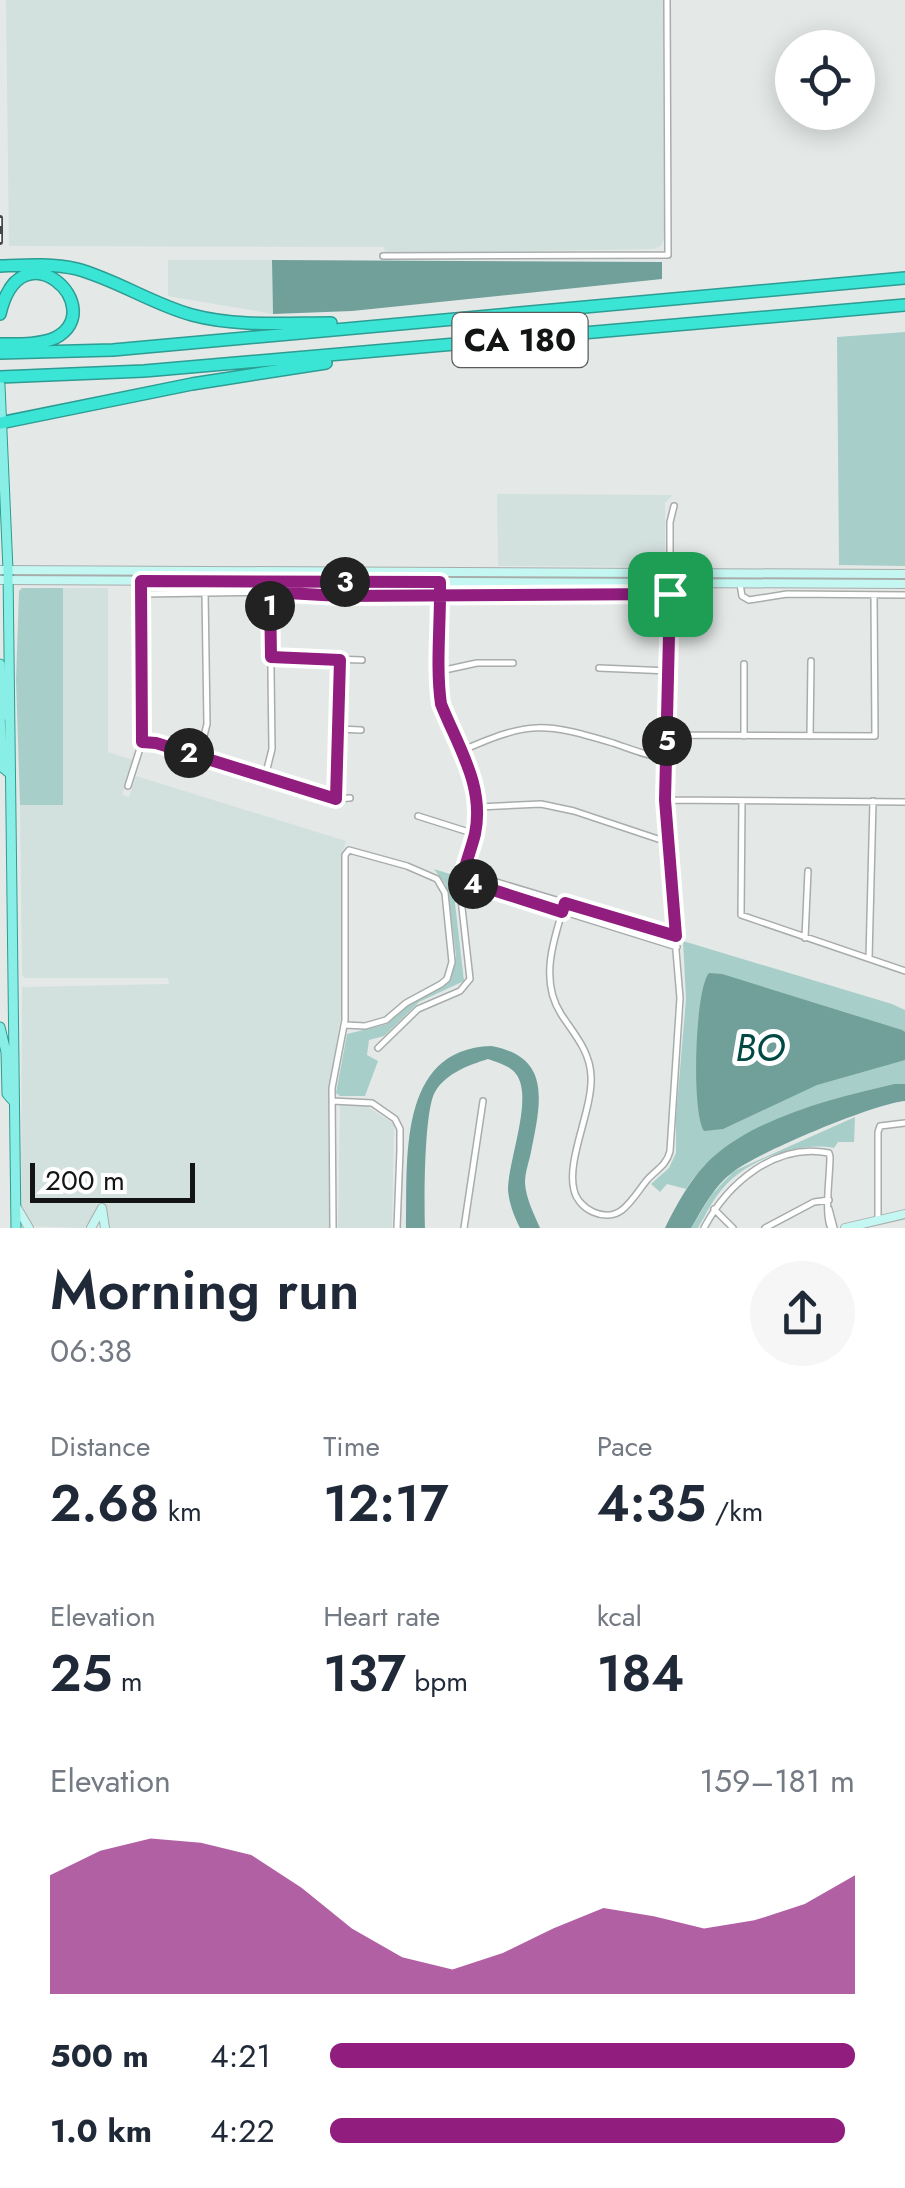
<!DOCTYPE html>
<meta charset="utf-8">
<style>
:root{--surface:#fff;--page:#f6f6f7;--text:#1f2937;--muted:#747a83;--accent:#911e7e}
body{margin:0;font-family:Jost,sans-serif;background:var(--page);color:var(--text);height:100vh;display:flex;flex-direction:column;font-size:38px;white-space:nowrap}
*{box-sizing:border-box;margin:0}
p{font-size:32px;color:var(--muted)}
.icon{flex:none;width:55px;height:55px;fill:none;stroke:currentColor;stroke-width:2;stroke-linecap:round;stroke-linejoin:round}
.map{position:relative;height:1228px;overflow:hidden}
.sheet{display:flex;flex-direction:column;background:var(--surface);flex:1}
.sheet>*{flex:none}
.controls{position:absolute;left:775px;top:30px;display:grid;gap:20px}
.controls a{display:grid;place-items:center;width:100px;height:100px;border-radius:50%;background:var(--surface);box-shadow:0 5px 25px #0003;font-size:50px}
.scale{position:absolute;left:30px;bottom:25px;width:165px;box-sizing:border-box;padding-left:10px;border:5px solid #131515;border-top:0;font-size:28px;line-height:35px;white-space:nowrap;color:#131515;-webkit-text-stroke:8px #fff;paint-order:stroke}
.pin{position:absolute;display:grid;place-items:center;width:85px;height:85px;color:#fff;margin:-42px;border-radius:20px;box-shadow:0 5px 15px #0006}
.km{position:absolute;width:50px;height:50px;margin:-25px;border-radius:50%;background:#222;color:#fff;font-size:28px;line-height:50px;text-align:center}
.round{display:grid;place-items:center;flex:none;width:105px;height:105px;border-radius:52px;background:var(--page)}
.summary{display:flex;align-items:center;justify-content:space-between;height:170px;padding:0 50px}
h1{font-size:55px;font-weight:600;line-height:75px}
.figures{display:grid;grid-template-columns:repeat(3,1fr);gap:15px;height:170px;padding:10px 50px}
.figures div{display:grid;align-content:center}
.figures b{font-size:50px;font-weight:600}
.figures small{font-size:28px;font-weight:400}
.figures p{font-size:28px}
.chart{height:280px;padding:20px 50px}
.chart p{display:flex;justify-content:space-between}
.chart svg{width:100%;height:180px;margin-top:10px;fill:var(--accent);opacity:.7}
ul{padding:0 50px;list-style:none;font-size:32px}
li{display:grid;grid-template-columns:160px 120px 1fr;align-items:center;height:75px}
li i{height:25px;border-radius:12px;background:var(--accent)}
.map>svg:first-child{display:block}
.built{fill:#d2e0de}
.green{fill:#a8cec9}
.water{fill:#719f99}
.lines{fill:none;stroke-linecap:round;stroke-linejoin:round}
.street-casing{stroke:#a8adac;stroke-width:8}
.secondary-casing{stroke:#a8adac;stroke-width:10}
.primary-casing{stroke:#2d9c92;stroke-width:11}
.highway-casing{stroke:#2d9c92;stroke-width:14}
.street{stroke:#fff;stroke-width:5}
.secondary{stroke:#c4f7f2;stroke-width:8}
.primary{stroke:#89efe6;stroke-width:9}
.highway{stroke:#3be5d5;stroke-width:11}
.rail-casing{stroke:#454848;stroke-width:6}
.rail{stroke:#fff;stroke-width:2.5;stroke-dasharray:8;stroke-linecap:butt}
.route-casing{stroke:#fff;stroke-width:20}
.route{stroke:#911e7e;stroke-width:12}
.labels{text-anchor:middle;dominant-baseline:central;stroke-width:10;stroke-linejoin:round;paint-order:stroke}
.shield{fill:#fff;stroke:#5a5b5b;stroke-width:2.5}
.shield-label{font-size:32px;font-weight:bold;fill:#131515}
.water-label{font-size:38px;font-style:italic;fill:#004944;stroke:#fff}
</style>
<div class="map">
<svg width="905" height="1228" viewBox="0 0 905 1228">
<rect width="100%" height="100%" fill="#e4e9e8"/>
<path class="built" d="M6,0H663L664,239L661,246L654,249L385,253L384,247L9,246Z
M168,260H272L273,314L168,296Z
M497,494L673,495L665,503V562L660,567L498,566Z
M63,588H108V752L133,760L122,795L129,797L136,776L346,841L342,854L341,1015L328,1093L329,1228H110L106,1214L84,1228L21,1226L22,987L169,984L168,978H24L22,974L20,805H63Z
M340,1105H365L394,1124L392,1228H338Z"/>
<path class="green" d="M905,332V566L839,565L837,337Z
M22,588H63V805H20L16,680L19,591Z
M434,869L456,876L455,903L464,981L419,1002L384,1036L369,1040L367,1055L378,1061L365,1096H340L336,1093L347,1034L387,1024L406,1007L451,979L456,956L448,893L445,884Z
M683,941L892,1004L905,1010V1084H894C824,1101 728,1125 686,1189L667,1184L660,1192L651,1184L669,1168L676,1153V1117L686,999Z
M855,1117L854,1142H838L834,1148C799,1141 747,1160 724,1187C713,1199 706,1214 698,1228H691L712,1194L734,1171Z"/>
<path class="water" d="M272,260L662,262V279L352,311L273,314Z
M709,973L722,974L902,1030L905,1032V1060L817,1085L723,1129L704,1131C691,1112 695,989 709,973Z
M491,1046C552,1057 541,1102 531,1152C529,1162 525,1172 525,1183C526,1199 534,1214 540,1228H520C514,1216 509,1203 508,1190C508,1160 534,1097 516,1074C509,1065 498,1063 488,1059C469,1065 446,1073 435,1092C424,1110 424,1203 425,1228H406C408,1163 396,1049 491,1046Z
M894,1084H905V1101C873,1104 759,1152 733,1172C714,1186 703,1208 691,1228H665C679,1200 694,1172 719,1152C765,1115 838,1097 894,1084Z"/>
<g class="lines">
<defs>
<path id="street" d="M383,256L668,255L667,0
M340,571V596L670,594
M670,572V522L674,506
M740,584L742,596L749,600L787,594L905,595
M141,594L270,592L340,596
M271,657L362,660
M744,664V736
M599,668L670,671
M440,671L477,663H513
M338,729L361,730
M667,735L875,736L874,595
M810,736L811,661
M142,742L157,743L337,799L350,798
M461,751C530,721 542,722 613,743C631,749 649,757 667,758
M199,756L207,724L205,592
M265,777L272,749L270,592
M128,786L142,742L141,581
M337,799L340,659
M665,800L905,802
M742,801L741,915L905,971
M478,807L541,804L574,811L667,842
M418,816L475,834
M463,872L676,936
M462,880L677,947
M565,903C554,938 539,980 561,1014C574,1034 590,1051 591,1076C593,1109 566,1160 574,1190C578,1209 605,1223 622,1210C632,1202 639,1190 647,1180C656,1170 667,1165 670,1151L680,998L665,821L670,583
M805,938L808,871
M869,958L873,801
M378,1048L418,1009L460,991L470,979L460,890L478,807L475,783L439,696V582
M332,1101L372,1103L395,1119L400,1129V1150L397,1228
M714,1209L733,1228
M829,1209L834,1228
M878,1219V1132L880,1126L905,1123
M333,1228L332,1088L345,1020V855L349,850L407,866L437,879L445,893L452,962L447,979L441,984L406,1003L386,1020L365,1026L345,1025
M464,1228L483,1101
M704,1228C727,1184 775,1142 829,1153L830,1157C830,1176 824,1215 831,1228
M765,1228L814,1202L829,1200"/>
<path id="secondary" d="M0,570L905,574
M0,580L905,584
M16,1206L29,1228
M91,1228L102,1208L105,1228
M845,1228L905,1214"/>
<path id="primary" d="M0,385L8,570L16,1228
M0,664L1,702L5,715
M0,713L2,767L8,772
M0,1027L6,1052L7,1094L14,1102"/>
<path id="highway" d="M0,266C26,265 51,263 77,269C117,280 152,304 192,315C237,327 285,323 331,323
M0,314C21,223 111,309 55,338C39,345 17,344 0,344
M0,353L113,350L905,278
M0,377L144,371L905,305
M0,423L192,384L326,363"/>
</defs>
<use href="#street" class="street-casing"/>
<use href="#secondary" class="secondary-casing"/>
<use href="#primary" class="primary-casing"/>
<use href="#highway" class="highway-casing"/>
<use href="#street" class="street"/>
<use href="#secondary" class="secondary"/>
<use href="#primary" class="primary"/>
<use href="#highway" class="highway"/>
<defs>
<path id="rail" d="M0,218V242"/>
</defs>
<use href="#rail" class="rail-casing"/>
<use href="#rail" class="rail"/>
</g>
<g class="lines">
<defs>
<path id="route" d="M670,594L340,596L270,592L271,657L340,660L336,799L156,743L142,742L141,581L440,582V594C440,629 436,669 441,704C458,747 485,786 475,834C471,850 465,864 462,880L562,912L565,903L676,936L665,800L670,594"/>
</defs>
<use href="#route" class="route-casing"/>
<use href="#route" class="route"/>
</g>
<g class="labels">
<rect class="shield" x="452.5" y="313" width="135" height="54" rx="8"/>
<g class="shield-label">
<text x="520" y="340">CA 180</text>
</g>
<g class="water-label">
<text x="760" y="1047">BO</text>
</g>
</g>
</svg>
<div class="controls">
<a><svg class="icon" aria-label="locate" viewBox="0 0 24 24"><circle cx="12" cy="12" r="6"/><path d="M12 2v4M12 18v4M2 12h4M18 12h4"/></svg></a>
</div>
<div class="scale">200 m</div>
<div class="pin" style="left:670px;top:594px;background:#1e9e55"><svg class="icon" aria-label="arrive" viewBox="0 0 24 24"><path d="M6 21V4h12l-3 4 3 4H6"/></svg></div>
<b class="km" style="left:270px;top:606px">1</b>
<b class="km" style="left:189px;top:753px">2</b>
<b class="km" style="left:345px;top:582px">3</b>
<b class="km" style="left:473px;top:884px">4</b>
<b class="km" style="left:667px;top:741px">5</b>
</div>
<section class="sheet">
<div class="summary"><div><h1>Morning run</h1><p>06:38</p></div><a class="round"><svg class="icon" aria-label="share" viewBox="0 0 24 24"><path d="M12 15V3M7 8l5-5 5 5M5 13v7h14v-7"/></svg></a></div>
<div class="figures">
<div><p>Distance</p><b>2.68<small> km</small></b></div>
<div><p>Time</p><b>12:17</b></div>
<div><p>Pace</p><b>4:35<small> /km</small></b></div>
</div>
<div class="figures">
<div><p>Elevation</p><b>25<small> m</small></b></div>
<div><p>Heart rate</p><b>137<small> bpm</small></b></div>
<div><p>kcal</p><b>184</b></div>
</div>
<div class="chart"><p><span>Elevation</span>159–181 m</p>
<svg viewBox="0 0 160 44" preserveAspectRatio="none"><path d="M0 44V15L10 9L20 6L30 7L40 10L50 18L60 28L70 35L80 38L90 34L100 28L110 23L120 25L130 28L140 26L150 22L160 15V44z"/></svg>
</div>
<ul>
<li><b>500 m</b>4:21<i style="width:100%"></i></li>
<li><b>1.0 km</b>4:22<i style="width:98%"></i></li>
</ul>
</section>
